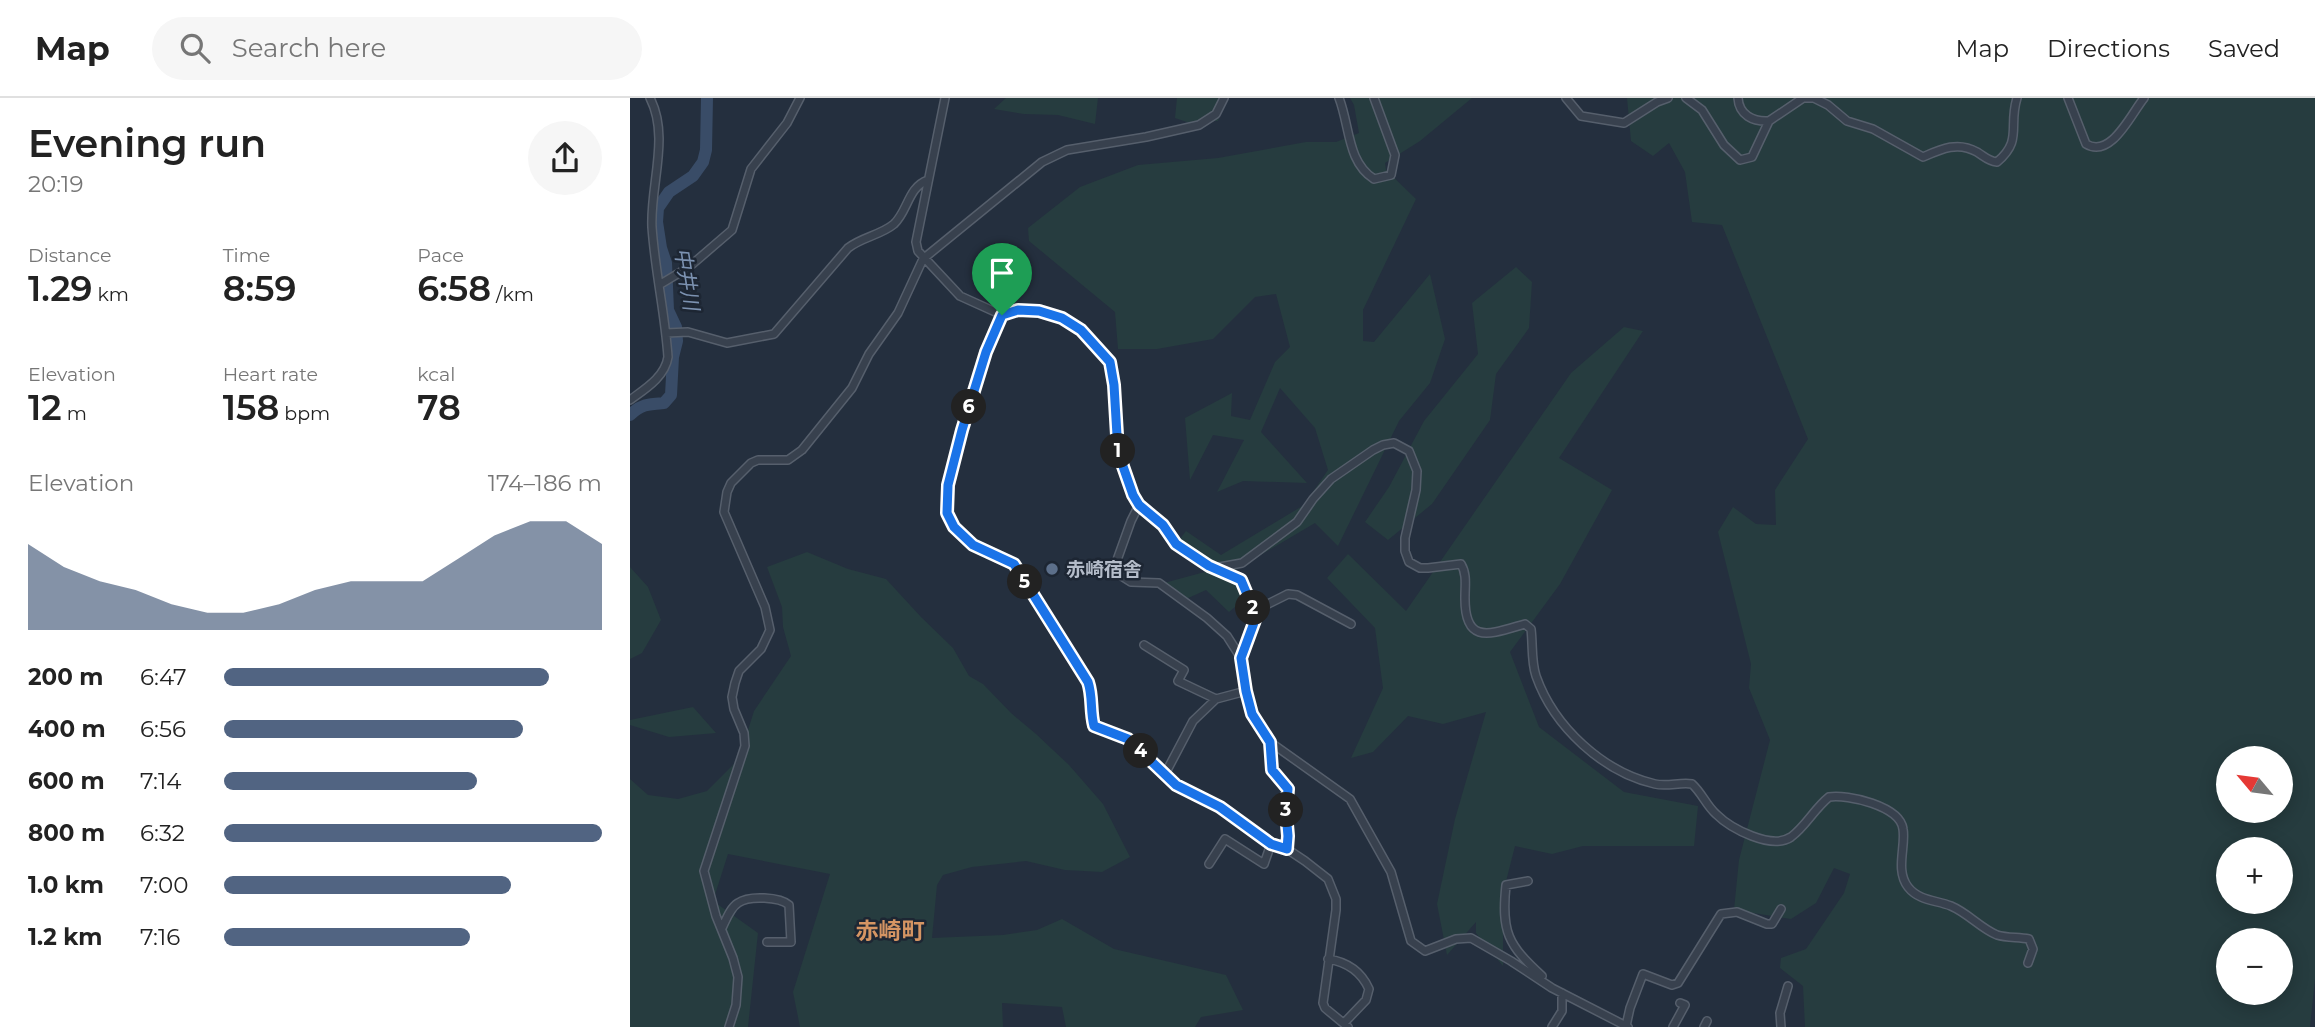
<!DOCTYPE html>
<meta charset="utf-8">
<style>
:root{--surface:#fff;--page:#f6f6f6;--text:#222;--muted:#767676;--line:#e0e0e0;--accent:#516482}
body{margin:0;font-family:Montserrat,"Noto Sans JP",sans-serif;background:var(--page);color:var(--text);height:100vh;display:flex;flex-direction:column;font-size:26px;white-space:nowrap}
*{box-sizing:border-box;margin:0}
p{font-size:23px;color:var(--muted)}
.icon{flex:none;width:38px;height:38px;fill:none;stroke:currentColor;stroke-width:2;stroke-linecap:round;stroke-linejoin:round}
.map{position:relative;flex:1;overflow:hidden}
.side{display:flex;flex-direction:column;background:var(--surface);width:630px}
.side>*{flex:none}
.needle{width:46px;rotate:299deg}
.buttons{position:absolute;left:1586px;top:648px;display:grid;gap:14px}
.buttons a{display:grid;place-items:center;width:77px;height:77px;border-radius:50%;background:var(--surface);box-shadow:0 4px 18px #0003;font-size:35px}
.pin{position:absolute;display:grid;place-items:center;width:60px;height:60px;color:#fff;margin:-72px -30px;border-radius:50% 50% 50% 0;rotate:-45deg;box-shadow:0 0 7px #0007}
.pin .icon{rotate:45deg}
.km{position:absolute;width:35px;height:35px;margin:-18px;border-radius:50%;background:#222;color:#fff;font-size:19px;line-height:35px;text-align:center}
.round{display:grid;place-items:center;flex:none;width:74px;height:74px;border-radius:37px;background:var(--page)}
.summary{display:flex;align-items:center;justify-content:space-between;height:119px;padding:0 28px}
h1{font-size:38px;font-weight:600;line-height:52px}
.figures{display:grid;grid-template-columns:repeat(3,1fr);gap:10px;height:119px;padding:7px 28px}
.figures div{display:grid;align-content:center}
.figures b{font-size:35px;font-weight:600}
.figures small{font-size:19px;font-weight:400}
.figures p{font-size:19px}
.chart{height:196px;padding:14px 28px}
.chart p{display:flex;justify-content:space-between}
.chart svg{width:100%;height:126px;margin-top:7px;fill:var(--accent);opacity:.7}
ul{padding:0 28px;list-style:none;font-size:23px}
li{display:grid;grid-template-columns:112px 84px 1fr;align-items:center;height:52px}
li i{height:18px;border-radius:9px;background:var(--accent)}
header{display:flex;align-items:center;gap:42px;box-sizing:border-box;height:98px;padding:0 35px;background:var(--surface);border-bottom:2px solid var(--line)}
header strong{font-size:33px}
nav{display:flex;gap:38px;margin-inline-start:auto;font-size:24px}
.search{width:490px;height:63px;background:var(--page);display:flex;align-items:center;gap:18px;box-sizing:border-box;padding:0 24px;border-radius:38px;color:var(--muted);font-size:26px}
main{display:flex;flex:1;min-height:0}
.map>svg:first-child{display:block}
.green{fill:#263c3f;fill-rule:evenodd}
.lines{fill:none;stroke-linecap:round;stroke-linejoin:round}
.river{stroke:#394c67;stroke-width:12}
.street-casing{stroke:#565f6c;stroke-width:10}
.street{stroke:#38414e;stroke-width:7}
.route-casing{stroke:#fff;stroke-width:14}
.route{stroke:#1a73e8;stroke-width:9}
.service-dot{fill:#5c6f8a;stroke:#1d2633;stroke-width:2.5}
.labels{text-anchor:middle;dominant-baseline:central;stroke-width:5;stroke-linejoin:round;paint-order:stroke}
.poi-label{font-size:19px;font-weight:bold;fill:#b4bcc9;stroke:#1d2633;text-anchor:start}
.water-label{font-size:21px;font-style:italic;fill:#7c92b1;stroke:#1d2633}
.quarter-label{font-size:23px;font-weight:bold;fill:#d59563;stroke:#1d2633}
</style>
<header>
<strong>Map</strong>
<div class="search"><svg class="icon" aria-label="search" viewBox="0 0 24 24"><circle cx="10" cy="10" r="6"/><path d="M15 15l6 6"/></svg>Search here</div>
<nav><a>Map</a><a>Directions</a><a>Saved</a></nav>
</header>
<main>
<section class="side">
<div class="summary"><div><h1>Evening run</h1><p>20:19</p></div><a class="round"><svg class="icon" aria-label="share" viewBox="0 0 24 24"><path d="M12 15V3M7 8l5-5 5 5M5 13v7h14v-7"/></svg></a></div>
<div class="figures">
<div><p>Distance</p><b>1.29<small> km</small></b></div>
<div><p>Time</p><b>8:59</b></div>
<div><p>Pace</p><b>6:58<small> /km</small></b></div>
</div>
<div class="figures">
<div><p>Elevation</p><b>12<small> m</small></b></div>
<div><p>Heart rate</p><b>158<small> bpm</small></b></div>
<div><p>kcal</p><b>78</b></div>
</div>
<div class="chart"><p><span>Elevation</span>174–186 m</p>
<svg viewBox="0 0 160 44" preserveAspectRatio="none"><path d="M0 44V14L10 22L20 27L30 30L40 35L50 38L60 38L70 35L80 30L90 27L100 27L110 27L120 19L130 11L140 6L150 6L160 14V44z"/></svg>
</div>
<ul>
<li><b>200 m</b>6:47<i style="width:86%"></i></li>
<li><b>400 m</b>6:56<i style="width:79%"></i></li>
<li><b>600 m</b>7:14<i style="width:67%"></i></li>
<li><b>800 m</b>6:32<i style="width:100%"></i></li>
<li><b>1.0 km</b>7:00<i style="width:76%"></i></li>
<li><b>1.2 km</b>7:16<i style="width:65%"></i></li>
</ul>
</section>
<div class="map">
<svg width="1685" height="929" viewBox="0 0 1685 929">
<rect width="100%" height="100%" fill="#242f3e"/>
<path class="green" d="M376,0H468L465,26L428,17L394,16L364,11Z
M547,0H596L588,23L557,24L545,20Z
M720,0H842L790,43L755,65L756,72L786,101L733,212V243L744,244L800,176L815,241L800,285L769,323L708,448L685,425L600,475L617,499L599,514L576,492L556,501L534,485L582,472L546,446L556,433L591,457L674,407L698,372L685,330L650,290L631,334L677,385L613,383L587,394L614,342L583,337L560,382L555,320L602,295L601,318L620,322L645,264L660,249L646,196L625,199L583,241L527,251H488L485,214L399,143L398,130L450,89L508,67L588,60L676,44H706L729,35L724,7Z
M997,0H1685V881L1680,929H1175L1173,888L1150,870L1151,860L1176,851L1214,795L1220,776L1204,770L1186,805L1161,821L1104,812L1109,762L1140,642L1119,590L1121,566L1088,434L1103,409L1126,426L1146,427L1145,392L1178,341L1092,127L1062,124L1055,74L1039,45L1023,58L1001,43ZM1598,660H1650V712H1598ZM1598,751H1650V803H1598ZM1598,842H1650V894H1598Z
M886,169L902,184L899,230L866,276L860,322L802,406L758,442L735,424L759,389L794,323L848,256L842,205Z
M994,229L1013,233L929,360L982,392L930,486L880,554L909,629L994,694L1068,708L1064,748H953L922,756L885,748L873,795V868L846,835V824L817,857L807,806L825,721L856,614L813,626L778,618L743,654L721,660L753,590L745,530L697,480L718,456L776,513L941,275Z
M177,454L218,471L256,481L291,519L323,550L339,578L353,586L381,615L406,636L439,667L473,706L500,759L472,774L435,772L396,763L342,769L313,777L307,787L302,840L373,837L407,832L432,821L484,851L596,877L613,912L571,919L565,929H436L432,909L372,905L373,929H170L163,894L200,776L98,756L83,803L128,835L118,929H0V681L18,697L48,701L77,693L109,661L124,613L161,558L153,529L152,509L137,469Z
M0,469L18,489L31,522L12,555L0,561Z
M63,609L86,635L39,639L0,627V622Z"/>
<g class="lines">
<path class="river" d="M0,317C11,306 19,306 34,305L41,297L43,259L47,243L46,229L38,212L36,165L31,150L27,124L28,110L39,94L63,78L73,64L76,52L77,0"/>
<defs>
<path id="street" d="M315,0L286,144L288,153L330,198L372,217L388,212L409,213L432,220L451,232L466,248L480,264L484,287L488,354L493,373L509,407L533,427L546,445L579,468L611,482C627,522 627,520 611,560
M709,0C720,28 717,64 744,81L761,77L765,57L744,0
M936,0L951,18L994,25L1027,4L1038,0
M1056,0L1072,12L1094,47L1110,62L1122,59L1139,23L1173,0H1184L1198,7L1217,23L1243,31L1293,59C1311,51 1328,43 1347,54C1355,59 1358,63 1367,64C1393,42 1378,29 1387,0
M1108,0C1109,17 1123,24 1139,23
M1438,0L1456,46C1481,61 1501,16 1514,0
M29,187L59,169L102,132L121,71L157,25L170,0
M372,217L356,254L332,332L318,387L317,415L324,429L343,447L384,466L458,584C463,599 460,613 464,628L498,641L534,678L546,687L590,709L641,746L657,751L675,763L698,781L706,801V812L693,905L695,910L718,929
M36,235L58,234L97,245L144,236L218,150C232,139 251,137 264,126C278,113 278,89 298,82
M0,302C15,291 35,279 38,259C35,215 25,173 22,129C20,87 40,39 20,0
M509,407L501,423L487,462V471L490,477L501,484L529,485L577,520L597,538L611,560L616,593L622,616L640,644L720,701L761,774L781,843L795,853L826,841L841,840L881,863L922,890L998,929
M584,470L612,465L667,424L683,401L701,381L743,352L753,347L764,345L779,353L787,373L786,392L775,440V453L779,464L790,470H798L831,466C837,476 835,487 835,498C834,548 860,536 895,526L901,531C903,547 901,563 906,578C924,629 973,674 1025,686C1037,689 1050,684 1062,686C1072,695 1076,707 1086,716C1101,731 1142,752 1161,739C1176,728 1184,711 1199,699C1218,696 1270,708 1273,731C1276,749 1265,772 1278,789C1289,803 1306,802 1321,808C1338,815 1350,830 1367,837C1377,840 1388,839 1399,841L1403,851L1398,865
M624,513L658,496L667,497L721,526
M514,547L554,572L548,583L586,601
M640,644L642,672L644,677L658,691L656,714L658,738L657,751
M534,678L563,623L586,601L616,593
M579,766L595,741L634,766L641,746
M898,783L876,787C871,834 878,847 912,878
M92,830C96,822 100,810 108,805C119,797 150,799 159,807L161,844H137
M698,861C717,864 731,873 739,891L736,902L714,925
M996,928L1000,910L1013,876L1042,887L1048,885L1091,816L1107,814L1137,826H1142L1151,811
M99,929L106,907L108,879L103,860L86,818L74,773L115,648L114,635L104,611L102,599L105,585L109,573L131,551L140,532L135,509L94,414L97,394L101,385L121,365L128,362H158L172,352L222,290L239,256L268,215L293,161L412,64L437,52L516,39L569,27L586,16L594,0
M922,929L932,913V895
M1043,929L1055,907L1050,905
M1074,929L1077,923
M1151,929L1150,915L1158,888"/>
</defs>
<use href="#street" class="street-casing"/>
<use href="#street" class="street"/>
</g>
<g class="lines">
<defs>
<path id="route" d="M388,212L409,213L432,220L451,232L480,264L484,287L488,354L503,397L509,407L533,427L546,446L579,468L611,482L624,513L625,522L611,560L616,593L622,616L640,644L642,672L658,691L656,715L658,738L657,751L641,746L590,709L546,687L498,641L464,628C460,613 463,599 458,584L384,466L343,447L324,429L317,415L318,387L332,332L356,254L372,217Z"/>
</defs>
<use href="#route" class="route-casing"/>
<use href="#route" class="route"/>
</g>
<circle class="service-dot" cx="422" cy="471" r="7"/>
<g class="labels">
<g class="poi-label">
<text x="436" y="471">赤崎宿舎</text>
</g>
<g class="water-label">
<text transform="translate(57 181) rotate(81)">中井川</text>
</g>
<g class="quarter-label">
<text x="260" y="833">赤崎町</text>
</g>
</g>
</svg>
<div class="buttons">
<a><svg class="needle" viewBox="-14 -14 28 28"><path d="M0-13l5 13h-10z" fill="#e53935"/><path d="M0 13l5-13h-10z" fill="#767676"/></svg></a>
<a>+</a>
<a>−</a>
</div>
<div class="pin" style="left:372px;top:217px;background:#1e9e55"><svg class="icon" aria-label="arrive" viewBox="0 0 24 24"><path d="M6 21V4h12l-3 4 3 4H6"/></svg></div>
<b class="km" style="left:488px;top:353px">1</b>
<b class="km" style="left:623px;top:510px">2</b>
<b class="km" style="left:656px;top:712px">3</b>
<b class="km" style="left:511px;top:653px">4</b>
<b class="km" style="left:395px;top:484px">5</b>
<b class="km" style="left:339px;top:309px">6</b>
</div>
</main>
